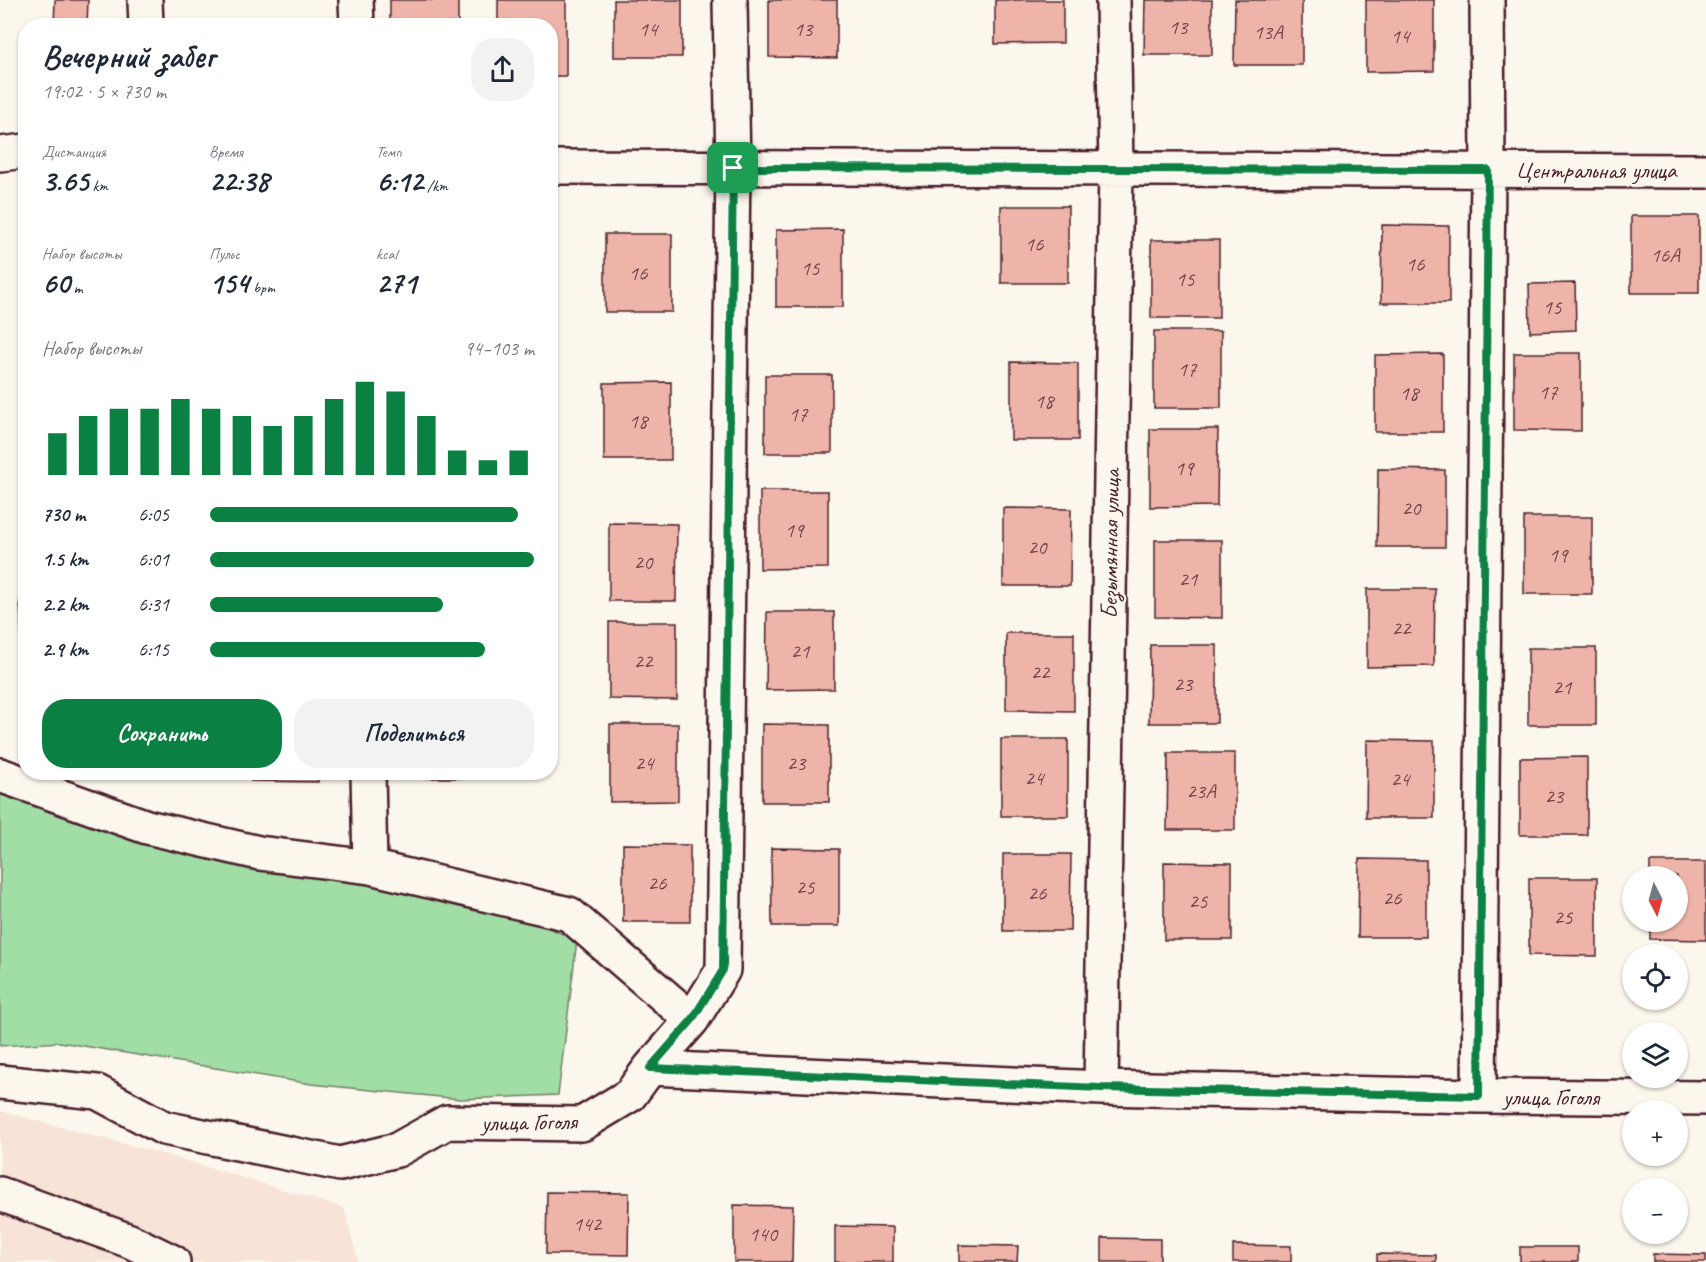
<!DOCTYPE html>
<html lang="ru">
<meta charset="utf-8">
<style>
:root{--surface:#fff;--page:#f2f2f3;--text:#1f2937;--muted:#747a83;--accent:#0b8043}
body{margin:0;font-family:Caveat,sans-serif;background:var(--page);color:var(--text);height:100vh;display:flex;flex-direction:column;font-size:22px;white-space:nowrap}
*{box-sizing:border-box;margin:0}
p{font-size:20px;color:var(--muted)}
.icon{flex:none;width:33px;height:33px;fill:none;stroke:currentColor;stroke-width:2;stroke-linecap:round;stroke-linejoin:round}
.map{position:relative;flex:1;overflow:hidden}
.sheet{position:absolute;left:18px;top:18px;width:540px;height:762px;display:flex;flex-direction:column;background:var(--surface);border-radius:24px;box-shadow:0 2px 4px #0004}
.sheet>*{flex:none}
.needle{width:39px;rotate:174deg}
.buttons{position:absolute;left:1622px;top:866px;display:grid;gap:12px}
.buttons a{display:grid;place-items:center;width:66px;height:66px;border-radius:50%;background:var(--surface);box-shadow:0 2px 4px #0004;font-size:30px}
.pin{position:absolute;display:grid;place-items:center;width:51px;height:51px;color:#fff;margin:-26px;border-radius:12px;box-shadow:0 3px 9px #0006}
.round{display:grid;place-items:center;flex:none;width:63px;height:63px;border-radius:24px;background:var(--page)}
.summary{display:flex;align-items:center;justify-content:space-between;height:102px;padding:0 24px}
h1{font-size:33px;font-weight:700;line-height:45px}
.figures{display:grid;grid-template-columns:repeat(3,1fr);gap:9px;height:102px;padding:6px 24px}
.figures div{display:grid;align-content:center}
.figures b{font-size:30px;font-weight:700}
.figures small{font-size:16px;font-weight:400}
.figures p{font-size:16px}
.chart{height:168px;padding:12px 24px}
.chart p{display:flex;justify-content:space-between}
.chart svg{width:100%;height:108px;margin-top:6px;stroke:var(--accent);stroke-width:6}
.primary-button{display:flex;gap:12px;margin-top:auto;padding:12px 24px}
.primary-button a{flex:1;height:69px;border-radius:24px;background:var(--accent);color:#fff;font-size:24px;font-weight:700;line-height:69px;text-align:center}
.primary-button a+a{background:var(--page);color:var(--text)}
ul{padding:0 24px;list-style:none;font-size:20px}
li{display:grid;grid-template-columns:96px 72px 1fr;align-items:center;height:45px}
li i{height:15px;border-radius:8px;background:var(--accent)}
.map>svg:first-child{display:block}
.built{fill:#f7e3d8}
.green{fill:#a0dea6;stroke:#757e68;stroke-width:1.5}
.building{fill:#eeb4a9;stroke:#4a1f2b;stroke-width:1.5}
.lines{fill:none;stroke-linecap:round;stroke-linejoin:round}
.minor-casing{stroke:#4a1f2b;stroke-width:38}
.minor{stroke:#fbf7ec;stroke-width:33}
.route-casing{stroke:#fff;stroke-width:12}
.route{stroke:#0b8043;stroke-width:8}
.labels{text-anchor:middle;dominant-baseline:central;stroke-width:4.5;stroke-linejoin:round;paint-order:stroke}
.number-label{font-size:21px;fill:#73444a}
.street-label{font-size:24px;fill:#4a1f2b;stroke:#fbf7ec}
</style>
<div class="map">
<svg width="1706" height="1262" viewBox="0 0 1706 1262">
<rect width="100%" height="100%" fill="#fbf7ec"/>
<filter id="ink" filterUnits="userSpaceOnUse"><feTurbulence type="fractalNoise" baseFrequency=".0167" numOctaves="2"/><feDisplacementMap in="SourceGraphic" scale="12" xChannelSelector="R" yChannelSelector="G"/><feConvolveMatrix kernelMatrix="1 2 1 2 8 2 1 2 1" color-interpolation-filters="sRGB"/></filter>
<g filter="url(#ink)">
<path class="built" d="M0,1111L170,1156L344,1208L358,1262H0Z"/>
<path class="green" d="M0,790L369,883L518,915L577,940L558,1095L460,1099L311,1084L60,1042L0,1046Z"/>
<path class="building" d="M55,0H88L87,26H54Z
M390,0H458V26H390Z
M498,0H566V76H550V26H498Z
M614,0H682V57H614Z
M769,0H837V58L769,57Z
M995,0H1063V43L995,44Z
M1145,0H1212V55H1144Z
M1235,0H1302V65H1234Z
M1366,0H1434V71L1366,72Z
M260,18H328V26H260Z
M1001,206H1068V283H1001Z
M1631,216H1699V293H1631Z
M1382,225L1449,226V303H1381Z
M843,229V307H776V230Z
M605,234H672V312H605Z
M1151,240H1219V318H1151Z
M1575,283L1576,330L1530,332L1529,284Z
M1154,331H1221V408H1154Z
M1514,353H1581V431L1514,430Z
M1443,354V432H1375V355Z
M1011,362L1078,363V440H1011Z
M765,375H832V453H765Z
M671,382V460H604V383Z
M1150,429H1218L1217,506L1150,507Z
M1378,469L1445,470V547H1377Z
M760,491H828V568L760,569Z
M1003,508L1071,509L1070,586H1003Z
M1524,517H1592V594H1524Z
M609,523L677,524L676,601H609Z
M1155,540H1222V618L1155,617Z
M1367,589H1435L1434,666L1367,667Z
M20,601H26V661H23Z
M767,612H834V689L766,690Z
M609,622H677V700L609,699Z
M1006,633H1074V711L1006,710Z
M1150,645H1217V723H1149Z
M1528,648H1596V725H1528Z
M610,724H678V801L610,802Z
M762,724L829,725V802H762Z
M1001,739H1068V816H1001Z
M1367,740L1434,741V818H1366Z
M1168,753H1235V830H1167Z
M1587,757V835H1520V758Z
M251,772H318V782L251,781Z
M402,772H470V778H402Z
M623,844L690,845V922H623Z
M771,848L839,849V926H772Z
M1003,854H1071L1070,931H1003Z
M1359,859L1426,860V937H1358Z
M1164,862L1232,863V940H1164Z
M1650,862H1706V940L1650,939V921H1677V876H1650Z
M1529,878H1597V956L1529,955Z
M547,1192L629,1193L628,1255L546,1254Z
M734,1205L793,1206L792,1262H734Z
M835,1226L893,1227V1262H835Z
M1102,1238L1160,1239V1262H1102Z
M959,1245L1018,1246L1017,1262H959Z
M1233,1245L1291,1246V1262H1233Z
M1520,1247H1578V1262H1520Z
M1377,1254L1436,1255V1262H1377Z
M1653,1254L1706,1255V1262H1653Z"/>
<g class="lines">
<defs>
<path id="minor" d="M145,0L146,26
M356,0L357,26
M0,154L26,151
M550,167L1706,171
M368,772L370,867
M0,775L147,827L259,853L370,867L569,914L692,1020
M650,1068L692,1020L723,970L733,168L730,0
M0,1082L97,1092L164,1128L340,1164L397,1150L447,1122L582,1124L630,1095L650,1068L1101,1088L1479,1096L1706,1098
M1101,1088L1116,169L1113,0
M1479,1096L1488,170L1487,0
M0,1194L130,1241L173,1262"/>
</defs>
<use href="#minor" class="minor-casing"/>
<use href="#minor" class="minor"/>
</g>
</g>
<g class="lines" filter="url(#ink)">
<defs>
<path id="route" d="M733,168L1488,170L1479,1096L1101,1088L650,1068L692,1020L723,970Z"/>
</defs>
<use href="#route" class="route-casing"/>
<use href="#route" class="route"/>
</g>
<g class="labels">
<g class="number-label">
<text x="1178" y="27">13</text>
<text x="648" y="29">14</text>
<text x="803" y="29">13</text>
<text x="1268" y="32">13А</text>
<text x="1400" y="36">14</text>
<text x="1034" y="244">16</text>
<text x="1665" y="255">16А</text>
<text x="1415" y="264">16</text>
<text x="810" y="268">15</text>
<text x="638" y="273">16</text>
<text x="1185" y="279">15</text>
<text x="1552" y="307">15</text>
<text x="1187" y="369">17</text>
<text x="1548" y="392">17</text>
<text x="1409" y="393">18</text>
<text x="1044" y="401">18</text>
<text x="798" y="414">17</text>
<text x="638" y="421">18</text>
<text x="1184" y="468">19</text>
<text x="1411" y="508">20</text>
<text x="794" y="530">19</text>
<text x="1037" y="547">20</text>
<text x="1558" y="555">19</text>
<text x="643" y="562">20</text>
<text x="1188" y="579">21</text>
<text x="1401" y="628">22</text>
<text x="800" y="651">21</text>
<text x="643" y="661">22</text>
<text x="1040" y="672">22</text>
<text x="1183" y="684">23</text>
<text x="1562" y="687">21</text>
<text x="644" y="763">24</text>
<text x="796" y="763">23</text>
<text x="1034" y="778">24</text>
<text x="1400" y="779">24</text>
<text x="1201" y="791">23А</text>
<text x="1554" y="796">23</text>
<text x="657" y="883">26</text>
<text x="805" y="887">25</text>
<text x="1037" y="893">26</text>
<text x="1392" y="898">26</text>
<text x="1198" y="901">25</text>
<text x="1563" y="917">25</text>
<text x="587" y="1224">142</text>
<text x="763" y="1234">140</text>
</g>
<g class="street-label">
<text x="1596" y="170">Центральная улица</text>
<text transform="translate(1110 544) rotate(-89)">Безымянная улица</text>
<text x="1551" y="1097">улица Гоголя</text>
<text transform="translate(529 1122) rotate(-1)">улица Гоголя</text>
</g>
</g>
</svg>
<div class="buttons">
<a><svg class="needle" viewBox="-14 -14 28 28"><path d="M0-13l5 13h-10z" fill="#e53935"/><path d="M0 13l5-13h-10z" fill="#747a83"/></svg></a>
<a><svg class="icon" aria-label="locate" viewBox="0 0 24 24"><circle cx="12" cy="12" r="6"/><path d="M12 2v4M12 18v4M2 12h4M18 12h4"/></svg></a>
<a><svg class="icon" aria-label="layers" viewBox="0 0 24 24"><path d="M12 4l9 5-9 5-9-5zM3 14l9 5 9-5"/></svg></a>
<a>+</a>
<a>−</a>
</div>
<div class="pin" style="left:733px;top:168px;background:#1e9e55"><svg class="icon" aria-label="arrive" viewBox="0 0 24 24"><path d="M6 21V4h12l-3 4 3 4H6"/></svg></div>
<section class="sheet">
<div class="summary"><div><h1>Вечерний забег</h1><p>19:02 · 5 × 730 m</p></div><a class="round"><svg class="icon" aria-label="share" viewBox="0 0 24 24"><path d="M12 15V3M7 8l5-5 5 5M5 13v7h14v-7"/></svg></a></div>
<div class="figures">
<div><p>Дистанция</p><b>3.65<small> km</small></b></div>
<div><p>Время</p><b>22:38</b></div>
<div><p>Темп</p><b>6:12<small> /km</small></b></div>
</div>
<div class="figures">
<div><p>Набор высоты</p><b>60<small> m</small></b></div>
<div><p>Пульс</p><b>154<small> bpm</small></b></div>
<div><p>kcal</p><b>271</b></div>
</div>
<div class="chart"><p><span>Набор высоты</span>94–103 m</p>
<svg viewBox="0 0 160 44" preserveAspectRatio="none"><path d="M5 44V27M15 44V20M25 44V17M35 44V17M45 44V13M55 44V17M65 44V20M75 44V24M85 44V20M95 44V13M105 44V6M115 44V10M125 44V20M135 44V34M145 44V38M155 44V34"/></svg>
</div>
<ul>
<li><b>730 m</b>6:05<i style="width:95%"></i></li>
<li><b>1.5 km</b>6:01<i style="width:100%"></i></li>
<li><b>2.2 km</b>6:31<i style="width:72%"></i></li>
<li><b>2.9 km</b>6:15<i style="width:85%"></i></li>
</ul>
<div class="primary-button"><a>Сохранить</a><a>Поделиться</a></div>
</section>
</div>
